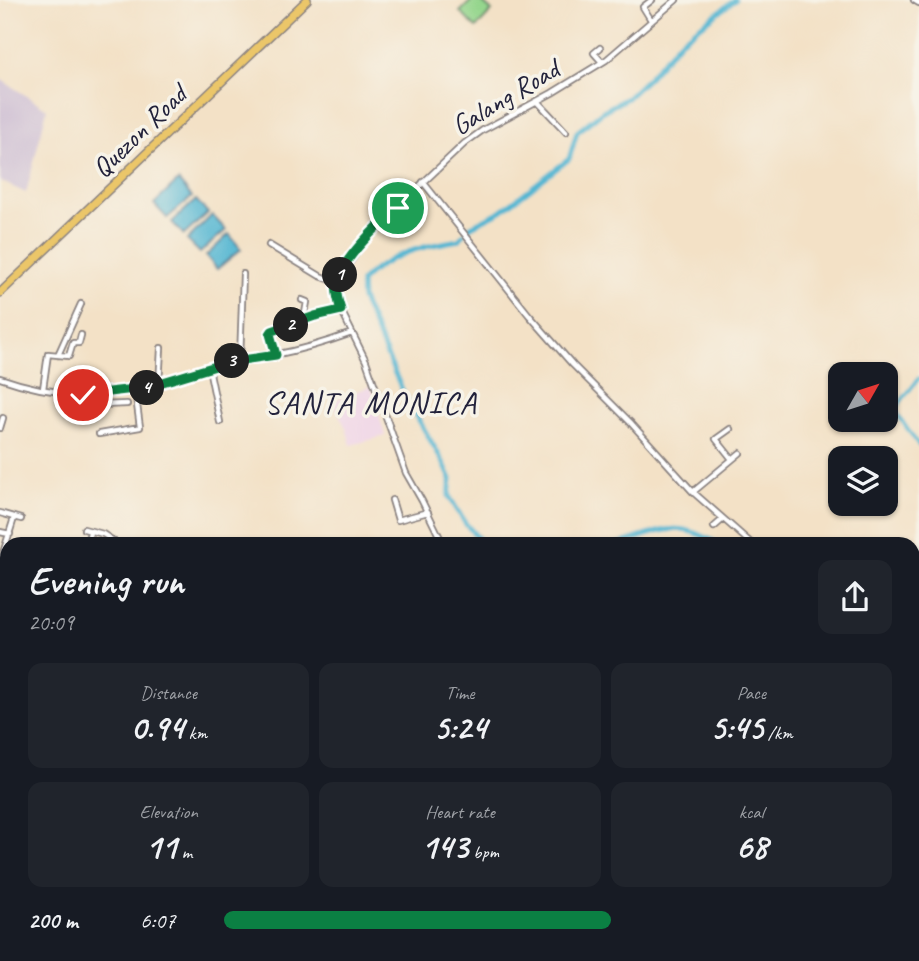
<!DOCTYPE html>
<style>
:root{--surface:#171b24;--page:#20242c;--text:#f1f3f6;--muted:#9ea1a6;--accent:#0b8043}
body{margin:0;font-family:Caveat,sans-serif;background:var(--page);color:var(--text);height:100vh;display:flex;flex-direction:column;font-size:26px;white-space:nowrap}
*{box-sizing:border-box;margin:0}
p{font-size:23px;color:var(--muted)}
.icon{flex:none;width:38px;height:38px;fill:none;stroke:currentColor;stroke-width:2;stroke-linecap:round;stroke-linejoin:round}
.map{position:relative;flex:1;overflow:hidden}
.panel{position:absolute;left:0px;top:537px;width:920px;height:425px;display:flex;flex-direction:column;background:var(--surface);border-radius:21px 21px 0 0;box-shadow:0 2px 5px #0004}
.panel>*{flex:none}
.needle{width:46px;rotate:51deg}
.tools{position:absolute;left:828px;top:362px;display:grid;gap:14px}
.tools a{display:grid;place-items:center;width:70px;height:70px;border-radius:14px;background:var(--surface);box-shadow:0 2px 5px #0004;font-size:35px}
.pin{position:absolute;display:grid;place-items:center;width:60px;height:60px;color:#fff;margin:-30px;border:4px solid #fff;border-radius:50%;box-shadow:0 2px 7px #0007}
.km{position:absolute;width:35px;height:35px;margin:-18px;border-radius:50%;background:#222;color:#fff;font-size:19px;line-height:35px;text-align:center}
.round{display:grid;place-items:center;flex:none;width:74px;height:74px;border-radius:14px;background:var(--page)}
.head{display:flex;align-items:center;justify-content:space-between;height:119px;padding:0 28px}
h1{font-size:38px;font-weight:600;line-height:52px}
.metrics{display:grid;grid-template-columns:repeat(3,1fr);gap:10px;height:119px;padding:7px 28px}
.metrics div{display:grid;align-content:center;border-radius:14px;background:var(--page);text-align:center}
.metrics b{font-size:35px;font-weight:600}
.metrics small{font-size:19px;font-weight:400}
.metrics p{font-size:19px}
ul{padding:0 28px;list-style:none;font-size:23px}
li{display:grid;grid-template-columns:112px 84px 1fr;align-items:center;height:52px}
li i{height:18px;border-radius:9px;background:var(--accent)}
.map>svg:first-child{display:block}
.built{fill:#efd0e7}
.industrial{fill:#cdbed3}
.green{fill:#95d68d;stroke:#5c7c64;stroke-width:2}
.water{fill:#53b6d2;stroke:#3a6c86;stroke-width:2}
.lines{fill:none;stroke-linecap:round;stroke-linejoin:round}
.stream{stroke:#53b6d2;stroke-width:2}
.canal{stroke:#53b6d2;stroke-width:3.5}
.river{stroke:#53b6d2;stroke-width:5}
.minor-casing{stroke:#8a8280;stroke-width:8}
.major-casing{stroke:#8a8280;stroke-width:10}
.minor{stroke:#fff;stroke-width:4.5}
.major{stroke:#ebc669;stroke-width:7}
.route-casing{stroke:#fff;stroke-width:14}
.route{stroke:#0b8043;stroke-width:9}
.labels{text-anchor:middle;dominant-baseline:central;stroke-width:7;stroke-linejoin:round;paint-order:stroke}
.street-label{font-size:28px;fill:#22223b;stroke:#f7f3e8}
.quarter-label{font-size:32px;letter-spacing:2px;fill:#22223b;stroke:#f7f3e8}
</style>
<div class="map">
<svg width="919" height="961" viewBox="0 0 919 961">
<rect width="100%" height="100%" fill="#f7f3e8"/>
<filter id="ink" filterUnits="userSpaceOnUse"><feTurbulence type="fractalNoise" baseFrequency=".0143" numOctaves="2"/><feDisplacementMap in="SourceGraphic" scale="14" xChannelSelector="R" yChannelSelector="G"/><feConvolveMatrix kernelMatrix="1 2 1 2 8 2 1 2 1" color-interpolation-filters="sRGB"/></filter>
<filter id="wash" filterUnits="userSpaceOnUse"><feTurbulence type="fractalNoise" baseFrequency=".00686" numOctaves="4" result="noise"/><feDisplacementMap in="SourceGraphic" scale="28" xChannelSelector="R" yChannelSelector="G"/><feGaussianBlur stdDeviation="1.57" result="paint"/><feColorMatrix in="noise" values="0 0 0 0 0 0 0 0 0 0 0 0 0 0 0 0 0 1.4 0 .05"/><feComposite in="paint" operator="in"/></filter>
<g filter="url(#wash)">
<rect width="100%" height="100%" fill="#f3e1c6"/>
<path class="built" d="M371,386L385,436L351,445L346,428L332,401Z"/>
<path class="industrial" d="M0,79L47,109L26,193L0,181Z"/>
<path class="green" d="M472,0H480L492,11L476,28L460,12Z"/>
<path class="water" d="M178,181L192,197L167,218L154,204Z
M196,200L208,213L184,235L172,222Z
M212,215L226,230L200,253L187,240Z
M229,234L241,249L217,269L206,256Z"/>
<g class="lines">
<path class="stream" d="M0,897L7,904"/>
<path class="canal" d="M919,378L896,408L898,415L919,446
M914,558L919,553"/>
<path class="river" d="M467,231L471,226L501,211L569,159L577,132L603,111L627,98L649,77L680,41L735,0
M463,235L459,240C423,246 387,254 361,282L362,299L404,394L444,464L451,479L449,496L465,523L483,544
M618,544C662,532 674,518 718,544"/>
</g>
</g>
<g filter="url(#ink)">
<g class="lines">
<defs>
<path id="minor" d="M914,0L919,3
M651,20L643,7L652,0
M600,48L594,53L602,62
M537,101L566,132
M423,182L529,315L573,365L630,422L693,492L752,544
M269,245L320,276L337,282
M302,300L307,302L304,319
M58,355L81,304
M276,355L270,334L272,331L315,316L341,310
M240,360L243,274
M209,368L220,422
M0,378C51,396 107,400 159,384C183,377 207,368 231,362C245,358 260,357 274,355C300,350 327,342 352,333
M159,385L161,348
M43,389L48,354L69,356L73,343H79L81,335
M101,405L127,404
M0,428L3,418
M730,429L716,439L732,459
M99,434L140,427L135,390
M693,492L740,453
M392,500L398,520L428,512
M0,513L21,519
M714,527L722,520
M84,529L103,534L118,544
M0,532L10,534
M87,544L90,532
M443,544L422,501L406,473L366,361L341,310L337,294L339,278L371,232L465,143L483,130L552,93L606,60L676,0
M0,563L14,518
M0,596L7,599
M0,614L7,617
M0,633L7,636
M914,644L919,647
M0,653L7,651
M0,675L7,674
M914,684L919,682
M0,699L7,698
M914,739L919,735
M0,805L7,810
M0,825L7,812
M0,847L7,835
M0,870L7,861
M0,876L7,874
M914,938H919
M7,961L8,956
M77,961V956
M171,961V956
M790,961L793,956
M802,961L804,956"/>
<path id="major" d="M0,293L307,0"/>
</defs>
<use href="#minor" class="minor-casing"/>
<use href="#major" class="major-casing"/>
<use href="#minor" class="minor"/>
<use href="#major" class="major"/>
</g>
</g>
<g class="lines" filter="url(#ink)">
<defs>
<path id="route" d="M83,395L143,388L229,362L276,355L270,334L272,331L315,316L341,310C338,301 335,291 337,282C343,258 379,224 398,208"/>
</defs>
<use href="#route" class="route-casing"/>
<use href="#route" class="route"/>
</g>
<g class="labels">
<g class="street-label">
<text transform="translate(505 97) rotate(-31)">Galang Road</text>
<text transform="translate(139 131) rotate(-44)">Quezon Road</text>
</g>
<g class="quarter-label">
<text x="371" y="402">SANTA MONICA</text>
</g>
</g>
</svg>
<div class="tools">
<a><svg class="needle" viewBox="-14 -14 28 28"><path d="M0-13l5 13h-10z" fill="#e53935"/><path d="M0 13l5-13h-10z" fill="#9ea1a6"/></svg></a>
<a><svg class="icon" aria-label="layers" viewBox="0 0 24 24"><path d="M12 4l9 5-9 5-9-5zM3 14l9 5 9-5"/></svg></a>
</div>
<div class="pin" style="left:398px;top:208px;background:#1e9e55"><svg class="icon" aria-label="arrive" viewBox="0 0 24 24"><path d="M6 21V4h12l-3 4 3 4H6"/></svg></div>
<div class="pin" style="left:83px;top:395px;background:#d93025"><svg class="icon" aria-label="check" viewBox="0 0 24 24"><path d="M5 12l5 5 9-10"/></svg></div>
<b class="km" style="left:340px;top:275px">1</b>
<b class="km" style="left:291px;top:325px">2</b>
<b class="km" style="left:232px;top:361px">3</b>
<b class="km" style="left:147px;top:388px">4</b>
<section class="panel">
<div class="head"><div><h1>Evening run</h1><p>20:09</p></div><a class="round"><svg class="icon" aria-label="share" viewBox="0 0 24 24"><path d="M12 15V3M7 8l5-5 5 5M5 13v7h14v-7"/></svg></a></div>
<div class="metrics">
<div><p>Distance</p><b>0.94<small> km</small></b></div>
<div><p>Time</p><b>5:24</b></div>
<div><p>Pace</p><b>5:45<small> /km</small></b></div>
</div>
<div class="metrics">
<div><p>Elevation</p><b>11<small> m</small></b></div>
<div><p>Heart rate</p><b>143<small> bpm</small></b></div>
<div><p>kcal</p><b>68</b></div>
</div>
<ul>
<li><b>200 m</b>6:07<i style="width:58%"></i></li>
</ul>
</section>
</div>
